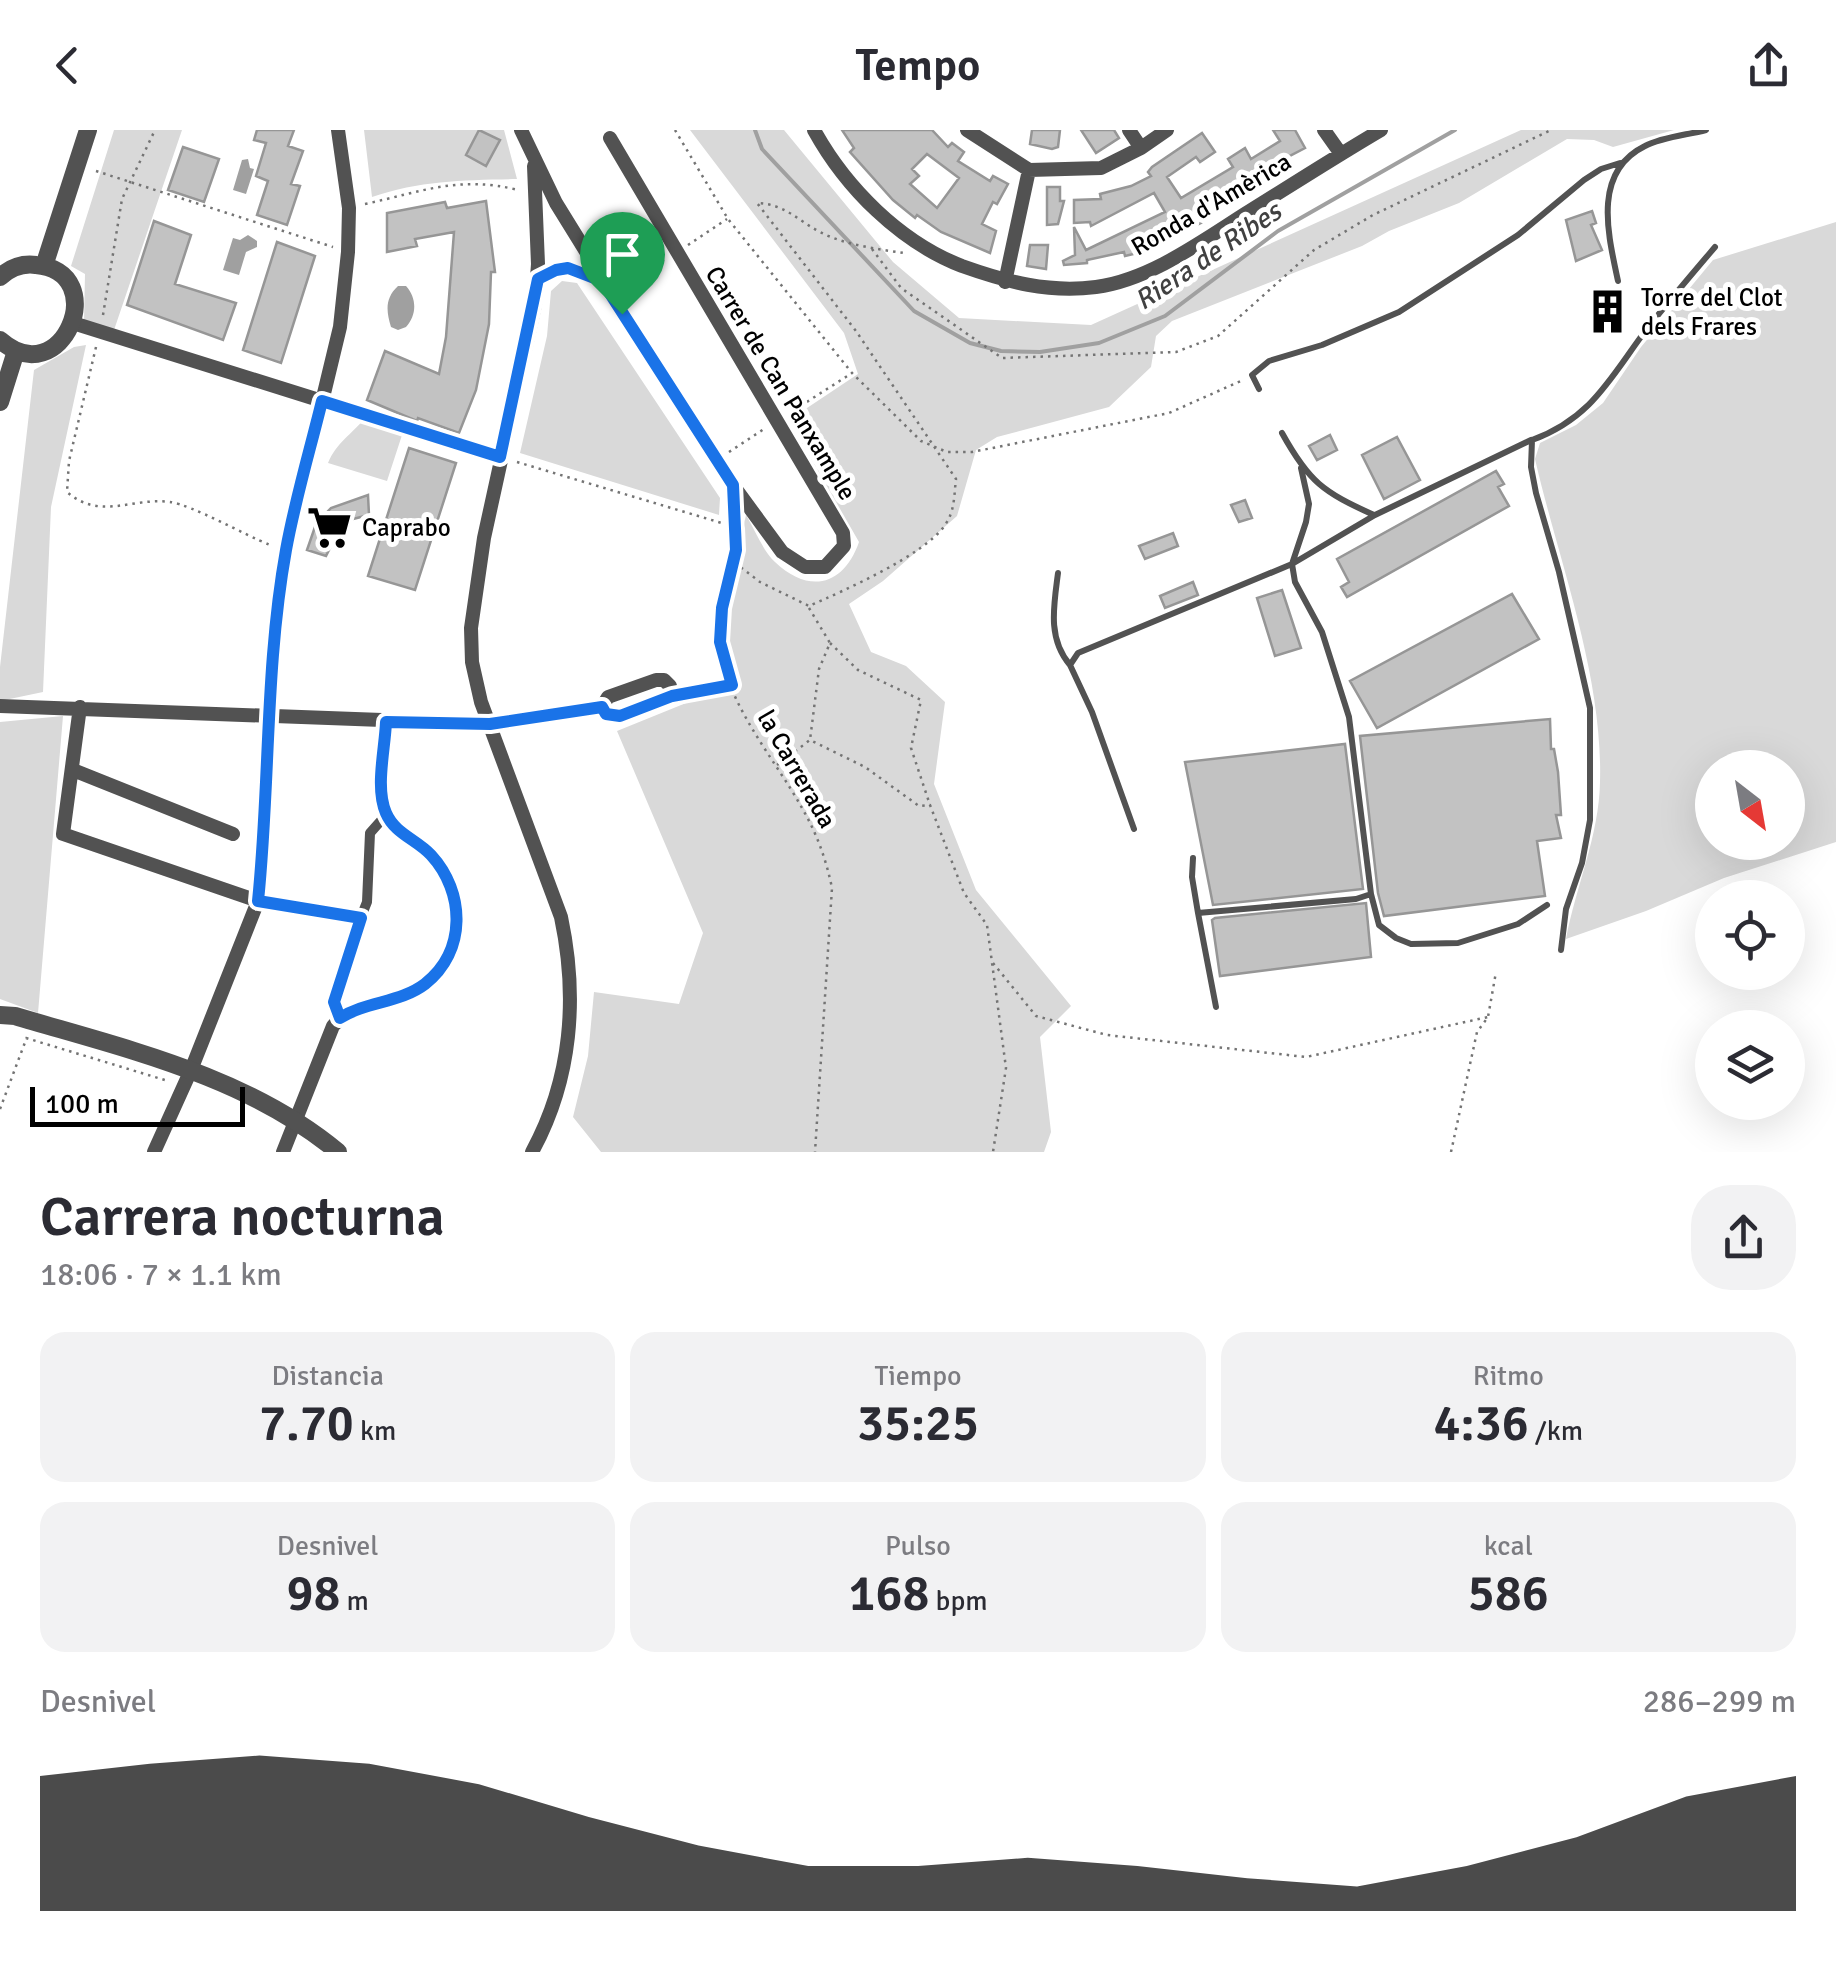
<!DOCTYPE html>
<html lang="es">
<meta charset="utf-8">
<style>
:root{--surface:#fff;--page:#f2f2f3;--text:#2b2b33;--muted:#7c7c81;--accent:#000}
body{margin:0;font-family:Signika,sans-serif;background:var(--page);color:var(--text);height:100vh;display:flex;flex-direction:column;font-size:38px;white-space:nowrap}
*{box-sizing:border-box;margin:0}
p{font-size:32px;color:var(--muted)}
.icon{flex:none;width:55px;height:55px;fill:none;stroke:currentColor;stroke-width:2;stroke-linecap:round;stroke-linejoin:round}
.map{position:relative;height:1022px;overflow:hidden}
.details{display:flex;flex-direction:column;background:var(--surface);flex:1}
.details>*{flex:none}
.needle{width:65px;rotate:149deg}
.tools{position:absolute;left:1695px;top:620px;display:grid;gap:20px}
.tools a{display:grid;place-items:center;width:110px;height:110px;border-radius:50%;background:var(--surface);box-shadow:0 10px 40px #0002;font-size:50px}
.scale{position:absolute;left:30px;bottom:25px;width:215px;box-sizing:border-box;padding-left:10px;border:5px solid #000;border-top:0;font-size:28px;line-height:35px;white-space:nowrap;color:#000;-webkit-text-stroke:8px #fff;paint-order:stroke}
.pin{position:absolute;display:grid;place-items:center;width:85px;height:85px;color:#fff;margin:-102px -42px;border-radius:50% 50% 50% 0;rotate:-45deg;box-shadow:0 0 10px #0007}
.pin .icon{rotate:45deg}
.round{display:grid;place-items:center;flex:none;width:105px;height:105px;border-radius:40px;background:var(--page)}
.overview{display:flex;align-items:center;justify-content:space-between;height:170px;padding:0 40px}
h1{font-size:55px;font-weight:600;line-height:75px}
.metrics{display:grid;grid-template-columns:repeat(3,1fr);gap:15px;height:170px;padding:10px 40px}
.metrics div{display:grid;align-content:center;border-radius:25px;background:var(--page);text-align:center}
.metrics b{font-size:50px;font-weight:600}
.metrics small{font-size:28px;font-weight:400}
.metrics p{font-size:28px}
.chart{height:280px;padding:20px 40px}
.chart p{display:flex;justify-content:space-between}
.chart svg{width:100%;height:180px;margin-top:10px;fill:var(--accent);opacity:.7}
header{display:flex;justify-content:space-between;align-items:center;height:130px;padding:0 40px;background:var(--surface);font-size:45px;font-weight:600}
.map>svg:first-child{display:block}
.green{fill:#d9d9d9;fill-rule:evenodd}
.water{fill:#a0a0a0}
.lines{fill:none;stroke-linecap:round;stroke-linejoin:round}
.stream{stroke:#a0a0a0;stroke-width:4}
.building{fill:#c2c2c2;stroke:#969696;stroke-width:2.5;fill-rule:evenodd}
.path{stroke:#747474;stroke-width:2.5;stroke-dasharray:2.5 5;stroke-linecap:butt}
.service{stroke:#525252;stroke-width:6}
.pedestrian{stroke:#525252;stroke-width:10}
.minor{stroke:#525252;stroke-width:14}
.tertiary{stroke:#525252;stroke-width:18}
.route-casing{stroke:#fff;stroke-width:20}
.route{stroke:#1a73e8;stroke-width:12}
.labels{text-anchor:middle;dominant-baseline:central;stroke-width:10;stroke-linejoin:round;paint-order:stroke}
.street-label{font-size:25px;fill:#000;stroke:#fff}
.poi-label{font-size:25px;fill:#000;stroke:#fff;text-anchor:start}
.water-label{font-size:28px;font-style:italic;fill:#414141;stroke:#fff}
</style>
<header><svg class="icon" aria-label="back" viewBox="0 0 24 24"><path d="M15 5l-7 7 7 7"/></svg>Tempo<svg class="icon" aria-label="share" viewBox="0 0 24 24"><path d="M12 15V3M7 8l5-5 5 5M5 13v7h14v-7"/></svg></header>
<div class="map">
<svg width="1836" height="1022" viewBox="0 0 1836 1022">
<rect width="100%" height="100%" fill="#fff"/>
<path class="green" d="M114,0H182L113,203L84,191L85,144L71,136Z
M364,0H504L517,49C466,50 421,50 372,67Z
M690,0H784L893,132L959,188L1091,195L1521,0H1674L1613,17L1594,10L1567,9L1459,73L1389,101L1362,116L1172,191L1156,206L1151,237L1109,277L997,307L976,320L957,386L883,451L849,474L871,522L906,536L945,572L934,654L976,760L1071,876L1040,907L1051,1002L1044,1022H601L573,987L588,926L594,862L679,874L703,803L617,601L728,556L729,465L746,385C755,400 763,421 775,432C810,465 844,455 859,412L789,290L858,244L844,203Z
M1836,92V712L1724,748L1646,781L1566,809C1576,756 1599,706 1600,652C1603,544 1559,433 1535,329L1540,313L1576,295L1603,273L1641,217L1713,130ZM1712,638H1788V712H1712Z
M562,151L577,153L720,368L719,385L520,323L547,206L551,161Z
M86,215L51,377L43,562L0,571V537L34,240L74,217Z
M364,289L403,302L387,351L328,333C336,313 351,305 364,289Z
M63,586L38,883L0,869V592Z"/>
<path class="water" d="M248,29L250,38L254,39L246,64L233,60L242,30Z
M248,105L257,111V117L246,122L239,145L223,140L233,108L240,110Z
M398,156H406C417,168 417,185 406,197L398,200L391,197C386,181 385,168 398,156Z"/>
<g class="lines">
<path class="stream" d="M755,0L762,19L914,181L970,213L1001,221L1040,222L1099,213L1165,186L1278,101L1455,0"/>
</g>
<path class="building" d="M257,0H294L288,16L303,21L291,54L300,56L287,95L257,85L268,51L256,46L266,13L254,10Z
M479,0L500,10L486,36L466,25Z
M842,0H932L948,17L952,13L964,22L958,31L990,51L993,46L1008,54L997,74L993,72L982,94L996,101L990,123L941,102L917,85L915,88L893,70L850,22L854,18ZM927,24L959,48L937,78L910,54L919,46L912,39Z
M1032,0H1060L1058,17L1052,19L1030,14Z
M1081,0H1114L1119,8L1096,23Z
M1273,0H1295L1305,18L1238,53L1244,62L1201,93L1142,122L1125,126L1124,122L1087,130V133L1064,135L1063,131L1075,125L1074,97L1086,120L1165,82L1154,63L1091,96L1090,92L1074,93V70L1101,69L1100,64L1131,56L1151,46L1148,42L1152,37L1202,3L1215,22L1200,32L1196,27L1167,47L1181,68L1233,37L1228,29L1245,18L1251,29L1280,11Z
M183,17L219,29L204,72L168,60Z
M1047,57H1060V71H1064L1058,94L1047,95Z
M486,71L495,142H491L489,194L476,260L459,303L418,288L417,291L367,270L385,221L439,244L446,207L454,102L415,109L417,116L387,122V83L445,72L447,78Z
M1592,81L1596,93L1591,95L1602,120L1576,131L1566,90Z
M154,91L191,105L175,154L236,173L223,210L127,175Z
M277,112L315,126L281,233L243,220Z
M1030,115H1048L1046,139L1027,136Z
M1614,170L1621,185L1603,192L1596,177Z
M1330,305L1337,320L1317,330L1309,316Z
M1397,307L1420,350L1384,369L1362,325Z
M409,318L456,333L415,460L368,446Z
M1496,341L1504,354L1498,357L1509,376L1347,467L1341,457L1349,452L1337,429Z
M368,365L369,385L353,389L339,400L326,426L307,420L316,394L331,378Z
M1245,370L1252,388L1239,392L1231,375Z
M1173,403L1178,416L1145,429L1139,416Z
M1193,452L1198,465L1165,478L1160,466Z
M1282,460L1301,518L1275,526L1257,468Z
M1512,464L1539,509L1377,598L1350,551Z
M1550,589L1551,619H1554L1558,642L1561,685H1556L1561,708L1537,711L1545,766L1384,786L1378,763L1360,606Z
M1345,614L1363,759L1213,775L1185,632Z
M1366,773L1371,827L1220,846L1212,790L1215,788Z"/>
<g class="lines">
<path class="path" d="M675,0L728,89L852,243L921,311L947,322H972L1169,283L1243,250
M96,41L333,117
M365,74C421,62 459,45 518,60
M688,115L727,89
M872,119L901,158L1002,228L1176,222L1218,206L1314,120L1373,85L1551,0
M623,153L664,130
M103,185L122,69L155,0
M96,217L69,331L67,362C101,391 131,367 170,372C192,375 245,405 270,415
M336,275L486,322
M788,284L852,243
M729,322L764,299
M517,332L725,394
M736,413C734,447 717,478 720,512C723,570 775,629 802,678C817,704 826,729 832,758L815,1022
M735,433L760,452L809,476C843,461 925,425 945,395C955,381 954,365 956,349L856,201L757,73C785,74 797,90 820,102C845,115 877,119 904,123
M809,478L830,513L819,539L810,610
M830,513L858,540L921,570L911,618L930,675
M688,565L729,556
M777,635L810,610L865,637L919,676L930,675L964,763L987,795L1006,938L993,1022
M993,833L1036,886L1107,905L1306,927L1488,887
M26,908L168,951
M0,979L27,907
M1451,1022L1477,902L1488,887L1496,842"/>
<path class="service" d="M1618,151C1608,104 1592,42 1645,16C1662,7 1687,5 1706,0
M1259,259L1252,245L1269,231L1322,215L1399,182L1518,105L1584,50L1601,39L1620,33
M1282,303C1309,352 1323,362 1374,385
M1301,338L1309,374L1306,392L1292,434L1295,452L1322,502L1349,587L1371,764L1379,795L1396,808L1411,814L1458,813L1518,794L1547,775
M1058,443C1054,475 1047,508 1070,535
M1134,699L1092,582L1070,535L1078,523L1292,434L1375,385L1531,310
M1193,728L1192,747L1198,783
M1561,820L1566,779L1582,733L1590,690V578L1559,442L1536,363L1531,337L1532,310C1592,288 1610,248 1646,200C1668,172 1692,144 1715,117
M1216,877L1198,783L1356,769L1371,764"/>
<path class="pedestrian" d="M258,771L361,787L367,772L370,703L386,685
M340,888L334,871L361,787"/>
<path class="minor" d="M521,0L556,73L716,332L782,422L805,437H825L844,416L843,403L610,8
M814,0C846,58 900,112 962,136C1007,152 1048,163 1096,157C1149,150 1201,112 1245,84C1290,56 1335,27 1381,0
M967,0L1029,40L1101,38L1141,18L1167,0
M1129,0L1141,18
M1324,0L1341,24
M538,149C563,136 578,138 602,151
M1005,152L1029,40
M73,193L322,271
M733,356L738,398
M0,576L490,594L602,577L608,567L656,550H664L670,556L672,566L667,570L620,586L606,584L602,577
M80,577L63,704L258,771
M73,640L233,704
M154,1022L191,940L258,771L265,706L267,587L286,421L340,197L348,122L349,78L338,0
M283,1022L333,896C361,864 411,878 440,839C470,799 458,745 420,715C408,705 393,700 386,684C374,658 384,619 386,592
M532,1022C572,949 578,867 561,787L481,572L472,532L471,498L484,408L535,175L538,134L534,36"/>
<path class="tertiary" d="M44,136L88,0
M0,147C10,138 22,133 36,135C113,142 62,265 0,210
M0,272L16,221
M0,885L15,886C126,919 247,946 338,1022"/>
</g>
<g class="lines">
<defs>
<path id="route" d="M568,138L602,151L733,355L736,420L722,478L720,512L732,555L672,566L620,586L606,584L602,577L490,594L386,592C385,619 375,658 386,683C395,704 416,709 431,725C465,762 467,821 425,854C400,873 367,871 340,888L334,872L361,788L258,771C270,655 265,536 286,420C295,370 310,320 322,271L500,327L538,149L556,140Z"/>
</defs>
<use href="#route" class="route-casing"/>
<use href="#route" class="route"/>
</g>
<defs>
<symbol id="building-bare" viewBox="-9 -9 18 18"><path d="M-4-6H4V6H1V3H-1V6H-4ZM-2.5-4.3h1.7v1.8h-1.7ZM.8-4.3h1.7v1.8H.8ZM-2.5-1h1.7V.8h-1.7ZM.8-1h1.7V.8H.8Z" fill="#000" stroke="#fff" stroke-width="2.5" paint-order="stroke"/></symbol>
<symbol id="supermarket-bare" viewBox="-9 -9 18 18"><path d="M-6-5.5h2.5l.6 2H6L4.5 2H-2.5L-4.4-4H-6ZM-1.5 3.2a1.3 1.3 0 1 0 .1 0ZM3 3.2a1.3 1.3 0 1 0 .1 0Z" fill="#000" stroke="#fff" stroke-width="2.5" paint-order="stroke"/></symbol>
</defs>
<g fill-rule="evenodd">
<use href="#building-bare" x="1576" y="150" width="63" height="63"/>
<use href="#supermarket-bare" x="298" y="366" width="63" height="63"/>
</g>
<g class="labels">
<g class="street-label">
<text transform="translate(1211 74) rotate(-30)">Ronda d'Amèrica</text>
<text transform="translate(781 253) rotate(59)">Carrer de Can Panxample</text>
<text transform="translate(797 639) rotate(60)">la Carrerada</text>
</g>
<g class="poi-label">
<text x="1641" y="167">Torre del Clot<tspan x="1641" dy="29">dels Frares</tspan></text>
<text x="362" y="397">Caprabo</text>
</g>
<g class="water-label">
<text transform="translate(1208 126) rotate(-34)">Riera de Ribes</text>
</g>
</g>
</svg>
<div class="tools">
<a><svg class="needle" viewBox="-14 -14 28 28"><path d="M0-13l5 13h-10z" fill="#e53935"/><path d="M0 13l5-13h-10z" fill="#7c7c81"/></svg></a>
<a><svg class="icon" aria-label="locate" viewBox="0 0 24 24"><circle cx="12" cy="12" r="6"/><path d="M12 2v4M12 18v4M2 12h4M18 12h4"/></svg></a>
<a><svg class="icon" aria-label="layers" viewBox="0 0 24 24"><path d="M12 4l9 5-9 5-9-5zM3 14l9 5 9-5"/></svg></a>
</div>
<div class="scale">100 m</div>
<div class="pin" style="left:622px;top:184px;background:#1e9e55"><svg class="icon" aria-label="arrive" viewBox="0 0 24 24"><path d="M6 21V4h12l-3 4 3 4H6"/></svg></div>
</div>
<section class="details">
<div class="overview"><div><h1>Carrera nocturna</h1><p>18:06 · 7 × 1.1 km</p></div><a class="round"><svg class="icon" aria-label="share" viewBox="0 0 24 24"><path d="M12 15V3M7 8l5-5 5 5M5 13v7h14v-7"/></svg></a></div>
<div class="metrics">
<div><p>Distancia</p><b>7.70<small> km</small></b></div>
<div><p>Tiempo</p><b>35:25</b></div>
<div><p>Ritmo</p><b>4:36<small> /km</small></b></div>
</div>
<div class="metrics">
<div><p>Desnivel</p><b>98<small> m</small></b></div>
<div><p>Pulso</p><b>168<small> bpm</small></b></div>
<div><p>kcal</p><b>586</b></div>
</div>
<div class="chart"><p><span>Desnivel</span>286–299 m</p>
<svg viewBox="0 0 160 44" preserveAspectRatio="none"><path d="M0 44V11L10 8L20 6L30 8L40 13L50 21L60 28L70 33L80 33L90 31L100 33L110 36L120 38L130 33L140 26L150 16L160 11V44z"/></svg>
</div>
</section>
